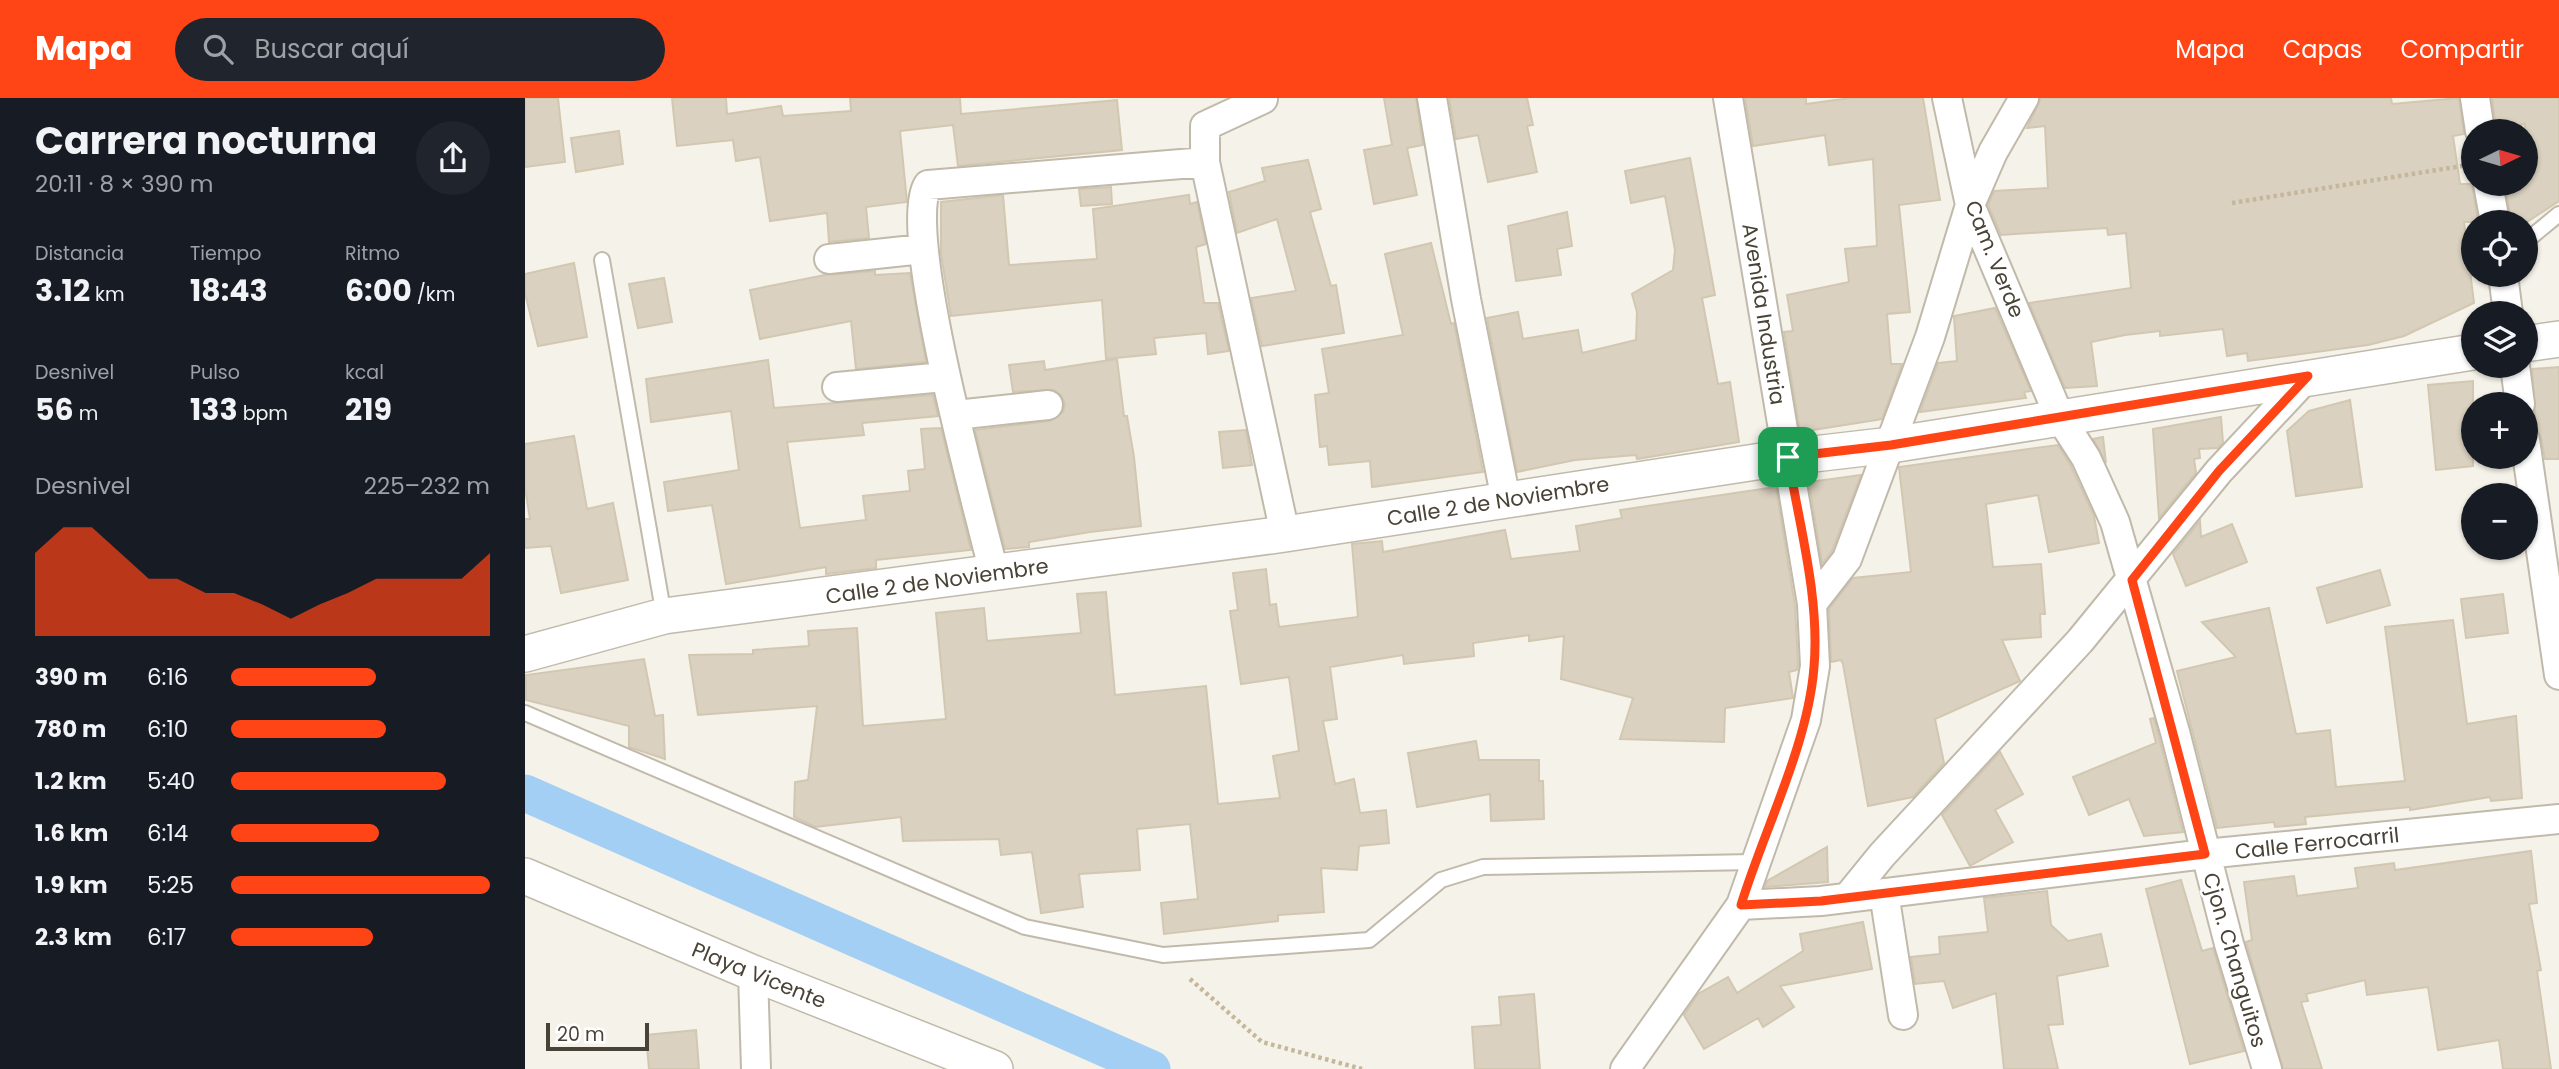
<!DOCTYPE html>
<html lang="es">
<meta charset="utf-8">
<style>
:root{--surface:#171b24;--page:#20242c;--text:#f1f3f6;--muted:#9ea1a6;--accent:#ff4416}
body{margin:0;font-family:Poppins,sans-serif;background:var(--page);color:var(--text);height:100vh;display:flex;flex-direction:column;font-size:26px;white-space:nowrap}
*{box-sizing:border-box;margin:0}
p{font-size:23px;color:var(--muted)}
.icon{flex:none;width:38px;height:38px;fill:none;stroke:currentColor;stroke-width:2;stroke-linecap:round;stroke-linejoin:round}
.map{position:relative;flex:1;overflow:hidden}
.details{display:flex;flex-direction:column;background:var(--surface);width:525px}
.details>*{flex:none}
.needle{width:46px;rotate:85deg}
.controls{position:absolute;left:1936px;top:21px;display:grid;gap:14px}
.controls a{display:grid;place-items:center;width:77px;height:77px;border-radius:50%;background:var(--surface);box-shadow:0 2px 5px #0004;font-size:35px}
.scale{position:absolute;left:21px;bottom:18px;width:103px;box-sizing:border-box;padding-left:7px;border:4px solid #494337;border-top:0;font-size:19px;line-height:24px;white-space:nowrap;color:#494337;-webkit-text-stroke:5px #fff;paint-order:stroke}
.pin{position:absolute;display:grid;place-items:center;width:60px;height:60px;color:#fff;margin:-30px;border-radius:14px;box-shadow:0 4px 10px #0006}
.round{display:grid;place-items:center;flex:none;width:74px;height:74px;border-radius:37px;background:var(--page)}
.summary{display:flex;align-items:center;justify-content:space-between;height:119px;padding:0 35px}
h1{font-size:38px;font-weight:700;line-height:52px}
.figures{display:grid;grid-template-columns:repeat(3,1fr);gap:10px;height:119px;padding:7px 35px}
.figures div{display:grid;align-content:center}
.figures b{font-size:30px;font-weight:700}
.figures small{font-size:19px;font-weight:400}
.figures p{font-size:19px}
.chart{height:196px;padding:14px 35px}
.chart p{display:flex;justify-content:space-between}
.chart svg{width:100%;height:126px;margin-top:7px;fill:var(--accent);opacity:.7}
ul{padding:0 35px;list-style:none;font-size:23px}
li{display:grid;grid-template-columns:112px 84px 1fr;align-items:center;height:52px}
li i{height:18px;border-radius:9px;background:var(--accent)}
header{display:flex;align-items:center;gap:42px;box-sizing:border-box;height:98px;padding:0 35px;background:var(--accent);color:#fff}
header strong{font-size:33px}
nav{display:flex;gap:38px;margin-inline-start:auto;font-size:24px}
.search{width:490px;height:63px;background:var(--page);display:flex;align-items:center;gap:18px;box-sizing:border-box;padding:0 24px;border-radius:38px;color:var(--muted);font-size:26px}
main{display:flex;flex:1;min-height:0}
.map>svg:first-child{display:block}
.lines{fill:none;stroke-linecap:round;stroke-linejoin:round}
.canal{stroke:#a3cff4;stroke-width:37}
.building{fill:#dad1c0;stroke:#d2c7b0;stroke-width:2}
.service-casing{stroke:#c1baab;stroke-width:18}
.minor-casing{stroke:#c1baab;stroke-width:32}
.tertiary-casing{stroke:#c1baab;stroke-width:38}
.path{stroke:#c4b79b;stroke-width:4.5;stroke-dasharray:3.5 3.5;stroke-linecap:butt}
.service{stroke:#fff;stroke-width:14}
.minor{stroke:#fff;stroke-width:28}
.tertiary{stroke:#fff;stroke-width:35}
.route-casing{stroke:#fff;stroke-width:14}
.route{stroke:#ff4416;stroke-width:9}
.labels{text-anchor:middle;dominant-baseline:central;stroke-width:5;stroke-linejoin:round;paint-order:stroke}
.street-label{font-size:21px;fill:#494337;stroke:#fff}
</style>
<header>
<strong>Mapa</strong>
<div class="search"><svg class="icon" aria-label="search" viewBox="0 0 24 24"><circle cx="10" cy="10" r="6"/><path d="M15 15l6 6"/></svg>Buscar aquí</div>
<nav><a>Mapa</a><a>Capas</a><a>Compartir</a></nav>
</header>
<main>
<section class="details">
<div class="summary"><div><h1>Carrera nocturna</h1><p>20:11 · 8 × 390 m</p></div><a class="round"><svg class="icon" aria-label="share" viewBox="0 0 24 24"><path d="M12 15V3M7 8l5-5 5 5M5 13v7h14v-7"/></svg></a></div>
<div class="figures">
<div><p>Distancia</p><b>3.12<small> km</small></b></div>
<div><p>Tiempo</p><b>18:43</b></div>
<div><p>Ritmo</p><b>6:00<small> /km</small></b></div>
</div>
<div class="figures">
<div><p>Desnivel</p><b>56<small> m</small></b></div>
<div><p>Pulso</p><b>133<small> bpm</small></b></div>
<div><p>kcal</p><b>219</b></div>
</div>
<div class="chart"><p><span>Desnivel</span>225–232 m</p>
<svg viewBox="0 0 160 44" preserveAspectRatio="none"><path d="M0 44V15L10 6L20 6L30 15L40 24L50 24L60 29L70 29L80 33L90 38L100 33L110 29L120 24L130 24L140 24L150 24L160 15V44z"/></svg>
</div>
<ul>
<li><b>390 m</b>6:16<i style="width:56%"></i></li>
<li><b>780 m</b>6:10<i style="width:60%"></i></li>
<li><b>1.2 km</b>5:40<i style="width:83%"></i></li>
<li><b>1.6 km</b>6:14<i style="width:57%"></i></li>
<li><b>1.9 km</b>5:25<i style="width:100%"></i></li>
<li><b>2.3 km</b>6:17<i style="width:55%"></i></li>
</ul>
</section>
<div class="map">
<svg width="2034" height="971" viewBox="0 0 2034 971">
<rect width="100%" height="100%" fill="#f5f2e9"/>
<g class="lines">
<path class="canal" d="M0,695L627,971"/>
</g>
<path class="building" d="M0,0H33L40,64L0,69Z
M147,0H201L202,16L256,8L258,18L326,13L325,0H435L436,16L592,2L597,52L433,68L428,27L375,33L382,104L341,109L344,140L304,144L302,115L245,123L235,59L211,63L208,42L152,48Z
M859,0H891L898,47L882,50L892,97L849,106L839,52L867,47Z
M924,0H1002L1008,27L1002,28L1012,74L963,84L953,37L931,41Z
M1220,0H1281V6L1325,0H1398L1415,102L1374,107L1385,214L1362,216L1366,266H1377L1357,321L1275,334L1259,234L1268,233L1262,197L1324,184L1320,151L1352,148L1348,61L1304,67L1300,37L1228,48Z
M1516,0H1866L1867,6L1934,0L1939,36L1928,38L1935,86H1947L1953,124H1939L1949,205L1879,238L1843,247L1723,263L1722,255L1702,258L1698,231L1635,238V233L1600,237L1566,244L1572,288L1540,290L1504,205L1606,190L1601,135L1583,137L1582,130L1476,137L1463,107L1469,93L1523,90L1520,28L1502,30Z
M1967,0H2034V103L2002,124H1986L1980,86H2000V26L1971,31Z
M94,33L98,66L51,74L46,40Z
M1165,60L1190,197L1177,200L1193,286L1205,284L1214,344L1112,361L1111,357L1050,362L992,374L962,220L993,214L998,241L1053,232L1057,255L1111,242L1112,214L1107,196L1148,172L1150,152L1140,98L1106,105L1100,73Z
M783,62L796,111L785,114L806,188L811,187L819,235L737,248L726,200L771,193L752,121L712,135L704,94L740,83L737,70Z
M586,89L587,106L556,108L554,91Z
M478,97L484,167L572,161L568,111L664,97L665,106L672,104L681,146L671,149L679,205H693L704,253L683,256L681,235L629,240L631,256L581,261L577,202L426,218L416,156V104Z
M1042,114L1047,148L1032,151L1036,177L991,183L983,128Z
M906,145L926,226L929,225L958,374L847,389L845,363L804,367L802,348L795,349L790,297L804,295L797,251L878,237L860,156Z
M49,165L62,239L13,248L0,195V176Z
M350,173V177L385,175L401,264L331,271L326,223L235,241L225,192L300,177Z
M139,180L147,224L113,230L104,186Z
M1470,210L1506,293L1499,294L1501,300L1395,314L1413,265L1432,263L1429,218Z
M592,261L599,318H602L609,359L616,428L565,434L504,444V449L480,451L450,332L525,323L538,314L540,306L536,297L529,292L488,294L484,267L519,263L520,272Z
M243,262L249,310L408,297L413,318L337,325L339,337L262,344L275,430L341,422L338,398L385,393L383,373L400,371L396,331L416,330L446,452L351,462V470L301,476V469L201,486L187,407L143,413L139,384L214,372L206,313L126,324L121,281Z
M2034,269V361H2020L2016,340L2011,330L2007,271Z
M1948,283V368L1911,372L1903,287Z
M1825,302L1837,389L1771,398L1762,333L1784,313Z
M1696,319L1698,345L1693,350L1674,351L1675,360L1669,361L1671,375L1634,420L1628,331Z
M721,332L727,367L698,370L694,334Z
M49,338L62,411L88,405L103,482L36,495L26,448L0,450V421H5L0,390V346Z
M1578,339L1581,365L1568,341Z
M1533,347L1546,368L1569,418L1574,445L1524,454L1513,397L1461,406L1468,469L1516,466L1520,516H1515L1516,539L1477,542L1495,583L1410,621L1419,665L1388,699L1343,708L1318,566L1316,562L1306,564L1304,511L1328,480L1386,474L1374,369Z
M1336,377L1307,453L1297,466L1284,384Z
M1251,389L1270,508L1273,567L1272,572L1264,574L1268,600L1200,610L1199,644L1095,641L1108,600L1036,581L1039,538L1004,543V537L948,545L949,558L879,566L878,557L805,569L812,621L798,623L810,686L829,681L835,715L861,712L864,745L834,748L832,772L796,770L799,814L753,817V823L639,836L636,805L673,801L665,726L612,731L615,772L554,776L558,809L516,815L507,754L476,757L474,741L378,743L376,719L290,729L269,719L270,684L283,682L292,608L173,617L164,557L228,556V552L284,548L283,533L332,530L338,628L421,621L411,515L459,510L462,543L556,535L552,496L581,494L590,597L681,588L693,706L755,700L748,658L774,653L764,579L716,586L705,513L713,512L708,475L741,471L745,507L751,506L754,529L833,519L827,446L857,443L858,454L980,432L986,461L1055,453L1051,428L1097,420L1095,412Z
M1675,423L1676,439L1707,426L1722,464L1661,488L1648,456Z
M1855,472L1865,507L1802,525L1792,490Z
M1978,496L1983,535L1941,540L1936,501Z
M1744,510L1771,636L1805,632L1811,689L1880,683L1860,529L1928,522L1942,626L1991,618L1997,700L1966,703L1965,699L1885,712V709L1780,719L1781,726L1750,729L1749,724L1692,730L1652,573L1711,559L1677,524Z
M119,561L130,618L138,617L140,661L104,649V628L1,602V577Z
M1629,620L1658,734L1619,738L1604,701L1564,717L1548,679L1631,645L1625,621Z
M951,643L954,662H1014V683H1018L1019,721L966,723L965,696L892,709L883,655Z
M1475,654L1498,696L1470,712L1488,744L1445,768L1417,717Z
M1302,749L1303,784L1240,789L1242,783Z
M2006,753L2012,805L2004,806L2016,872L2012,873L2026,971H1978L1974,942L1913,952L1903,889L1842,897L1840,882L1781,896L1783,903L1776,904L1797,971H1758L1721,844L1727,842L1719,784L1769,778L1772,798L1833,790L1830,770L1869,765L1870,772Z
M1656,782L1677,853L1688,850L1719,953L1665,966L1621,791Z
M1522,793L1526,827L1543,843L1576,836L1583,868L1532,878L1538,926L1523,927L1533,971H1479L1471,895L1428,910L1419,883L1390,886L1386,859L1415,856L1414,839L1463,834L1459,800Z
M1338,824L1347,871L1255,888L1269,909L1238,929L1233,920L1179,951L1159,917L1173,896L1203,879L1212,895L1278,853L1275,836Z
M1009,896L1015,971H950L947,929L976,927L974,899Z
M171,932L174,971H124L121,937Z"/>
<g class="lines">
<defs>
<path id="service" d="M2000,144L2034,116
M77,162L139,518
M0,615L500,829L638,857L844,842L916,782L958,769L1229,764"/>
<path id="minor" d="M907,0L941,201L981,402
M1422,0L1445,107L1534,318L1561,360L1590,424L1650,634L1704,846L1742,971
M1950,0L1955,33
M738,1L680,28V64L760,436
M1963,86L1970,124
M304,161L398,151
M1978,177L1983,215
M1990,268L1995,306
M312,289L419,279
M431,317L523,307
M2000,342L2034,577
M469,475C454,412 375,131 403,87L680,64
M1287,506L1322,461L1405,239L1445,107L1468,54L1499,0
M1359,795L1378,917
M1322,800L1357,757L1555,543L1694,373L1783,278
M1216,807L1296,803L1680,756L2034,721
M228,875L231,971
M1100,971L1216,807L1281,622L1290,568L1287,506L1203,0"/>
<path id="tertiary" d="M2000,246L2034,241
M0,556L139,518L760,436L1263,359L1366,347L1948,254
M0,778L228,875L470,971"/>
</defs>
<use href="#service" class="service-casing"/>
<use href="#minor" class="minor-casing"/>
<use href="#tertiary" class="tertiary-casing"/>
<path class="path" d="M1707,105L1937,68
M665,881L737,944L837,971"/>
<use href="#service" class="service"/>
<use href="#minor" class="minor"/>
<use href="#tertiary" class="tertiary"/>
</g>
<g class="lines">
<defs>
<path id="route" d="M1783,278L1694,373L1607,482L1680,756L1296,803L1216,807C1239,732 1283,647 1289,569C1295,500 1274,426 1263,359L1366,347Z"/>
</defs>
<use href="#route" class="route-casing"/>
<use href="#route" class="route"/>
</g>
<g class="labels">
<g class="street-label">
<text transform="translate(1470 161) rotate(68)">Cam. Verde</text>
<text transform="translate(1239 216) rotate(81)">Avenida Industria</text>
<text transform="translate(973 403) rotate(-9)">Calle 2 de Noviembre</text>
<text transform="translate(412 483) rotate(-8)">Calle 2 de Noviembre</text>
<text transform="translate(1792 745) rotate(-6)">Calle Ferrocarril</text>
<text transform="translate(1710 862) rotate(74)">Cjon. Changuitos</text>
<text transform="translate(234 877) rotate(22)">Playa Vicente</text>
</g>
</g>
</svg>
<div class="controls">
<a><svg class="needle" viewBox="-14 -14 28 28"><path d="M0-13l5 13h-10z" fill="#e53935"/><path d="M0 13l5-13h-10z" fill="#9ea1a6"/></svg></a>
<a><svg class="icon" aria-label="locate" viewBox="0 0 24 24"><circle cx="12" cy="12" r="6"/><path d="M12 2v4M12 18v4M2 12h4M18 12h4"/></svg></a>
<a><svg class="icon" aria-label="layers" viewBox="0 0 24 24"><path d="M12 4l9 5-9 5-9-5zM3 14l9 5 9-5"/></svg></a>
<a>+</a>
<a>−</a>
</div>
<div class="scale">20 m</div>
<div class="pin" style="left:1263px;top:359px;background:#1e9e55"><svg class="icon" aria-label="arrive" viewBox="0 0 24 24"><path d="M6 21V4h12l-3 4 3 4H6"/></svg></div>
</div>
</main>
